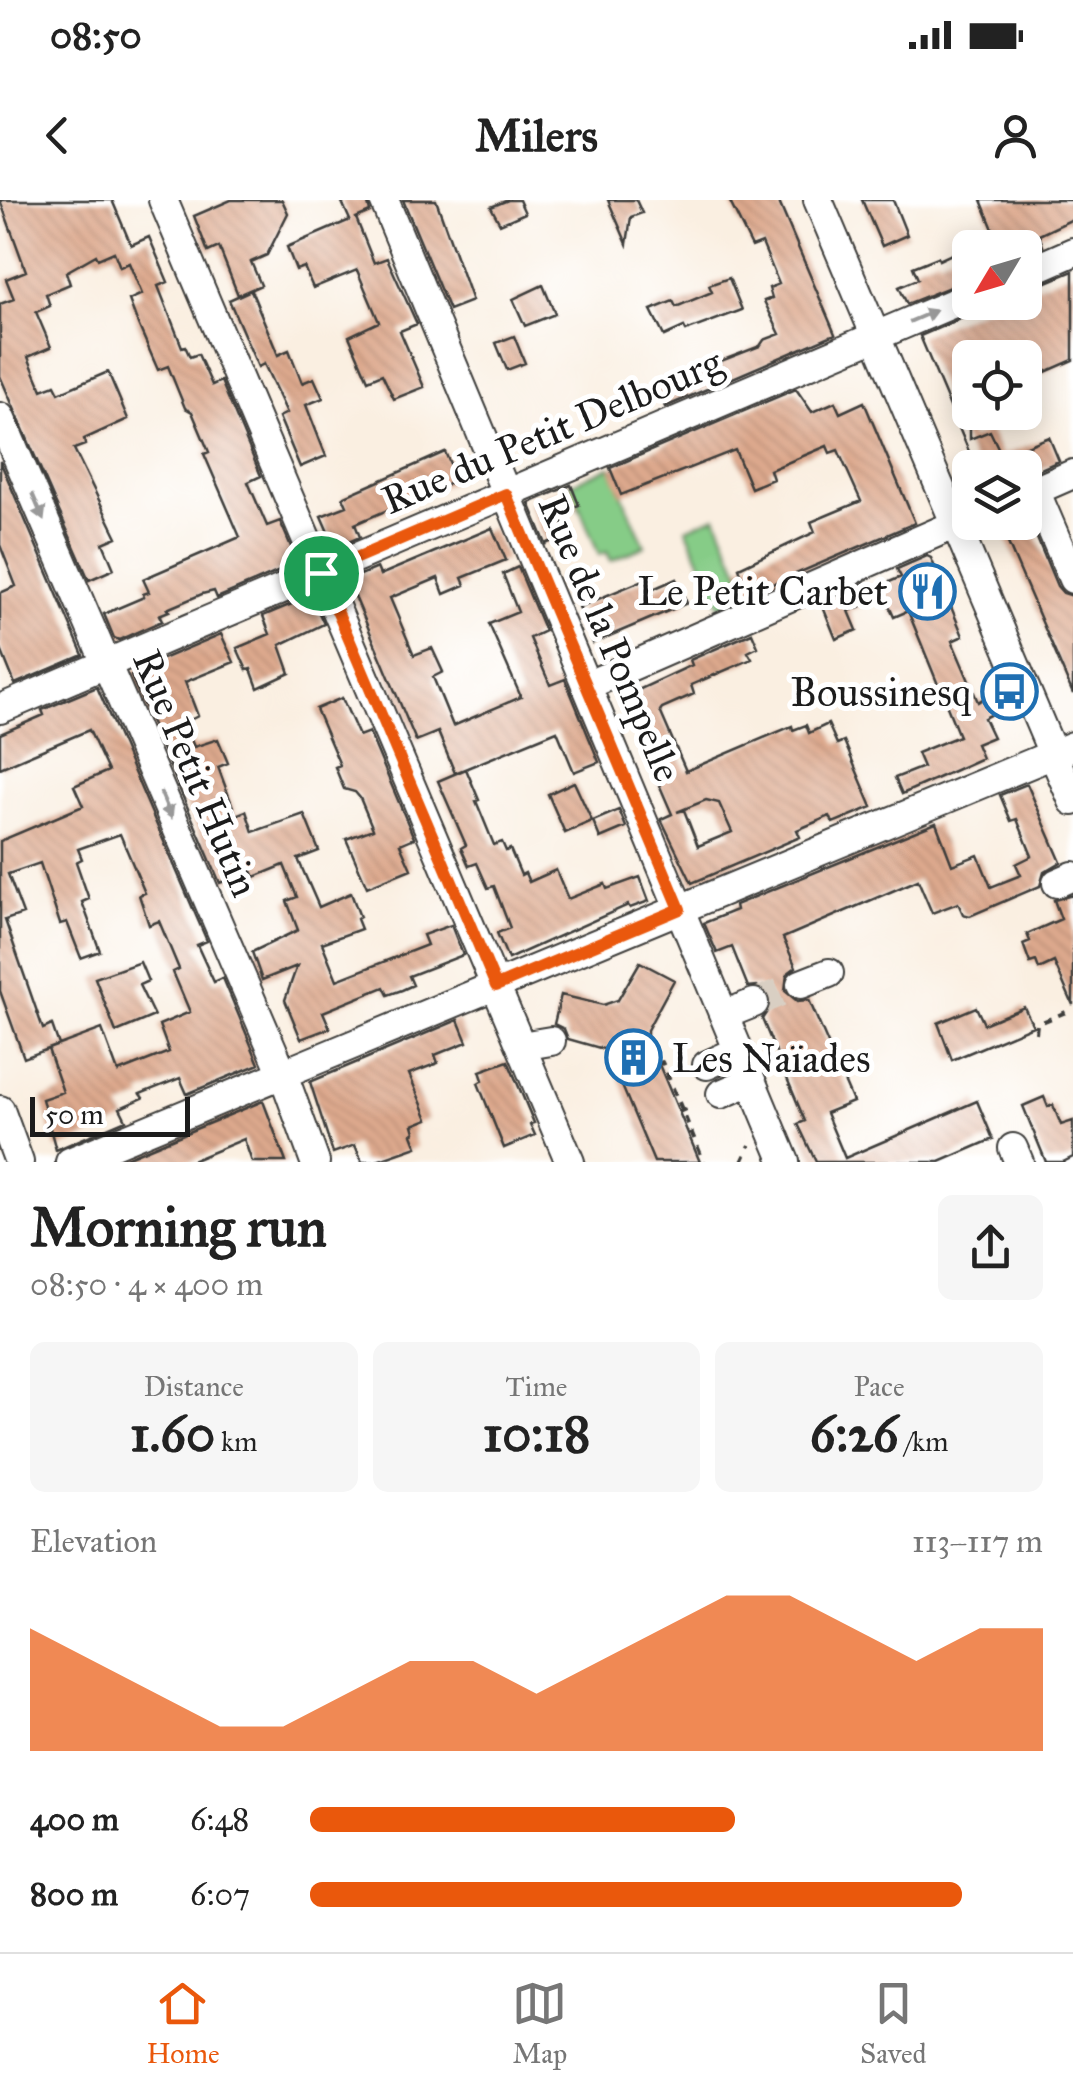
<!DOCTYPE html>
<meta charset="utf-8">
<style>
:root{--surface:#fff;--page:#f6f6f6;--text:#222;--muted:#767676;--line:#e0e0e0;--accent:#ea580c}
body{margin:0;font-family:"IM FELL Great Primer",serif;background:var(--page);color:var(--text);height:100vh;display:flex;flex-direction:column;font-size:38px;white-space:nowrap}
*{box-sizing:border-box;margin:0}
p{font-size:32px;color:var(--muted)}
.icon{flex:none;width:55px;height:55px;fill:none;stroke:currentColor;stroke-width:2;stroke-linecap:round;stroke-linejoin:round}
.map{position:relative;height:962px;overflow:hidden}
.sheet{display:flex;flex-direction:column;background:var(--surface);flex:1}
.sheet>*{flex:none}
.needle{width:65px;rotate:232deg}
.controls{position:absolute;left:952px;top:30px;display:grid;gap:20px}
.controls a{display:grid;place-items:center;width:90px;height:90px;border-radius:15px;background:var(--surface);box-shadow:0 5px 25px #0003;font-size:50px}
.scale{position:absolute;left:30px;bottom:25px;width:160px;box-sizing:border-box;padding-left:10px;border:5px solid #1c1c1c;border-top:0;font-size:28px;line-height:35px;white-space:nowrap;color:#1c1c1c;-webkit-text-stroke:8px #fff;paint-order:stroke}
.pin{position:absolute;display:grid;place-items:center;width:85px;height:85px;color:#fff;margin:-42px;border:5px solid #fff;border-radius:50%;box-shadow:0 2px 10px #0007}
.round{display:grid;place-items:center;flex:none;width:105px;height:105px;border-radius:15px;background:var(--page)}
.head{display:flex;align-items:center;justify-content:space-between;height:170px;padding:0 30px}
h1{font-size:55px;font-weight:800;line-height:75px}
.metrics{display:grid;grid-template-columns:repeat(3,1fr);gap:15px;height:170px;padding:10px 30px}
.metrics div{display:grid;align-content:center;border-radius:15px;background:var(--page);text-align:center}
.metrics b{font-size:50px;font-weight:800}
.metrics small{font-size:28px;font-weight:400}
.metrics p{font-size:28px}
.chart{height:280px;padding:20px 30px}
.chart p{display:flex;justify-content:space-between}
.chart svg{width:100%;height:180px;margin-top:10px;fill:var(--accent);opacity:.7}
ul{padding:0 30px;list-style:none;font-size:32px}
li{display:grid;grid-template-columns:160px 120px 1fr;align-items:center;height:75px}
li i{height:25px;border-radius:12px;background:var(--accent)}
.status{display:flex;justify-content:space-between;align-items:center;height:70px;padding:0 50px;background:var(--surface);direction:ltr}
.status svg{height:28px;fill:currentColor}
header{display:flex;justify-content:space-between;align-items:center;height:130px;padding:0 30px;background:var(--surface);font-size:45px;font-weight:800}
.menu{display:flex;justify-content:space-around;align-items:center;height:140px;border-top:2px solid var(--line);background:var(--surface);font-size:28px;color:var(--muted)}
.menu a{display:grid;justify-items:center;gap:5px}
.menu .on{color:var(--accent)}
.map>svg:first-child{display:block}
.garden{fill:#86cc87;stroke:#517452;stroke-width:2.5}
.building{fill:url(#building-back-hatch);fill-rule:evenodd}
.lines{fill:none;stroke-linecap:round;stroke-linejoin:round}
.minor-tunnel{stroke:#d9cfc3;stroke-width:28;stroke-dasharray:28 14;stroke-linecap:butt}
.minor-casing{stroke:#3d3c3a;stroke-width:32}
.path{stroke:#3d3c3a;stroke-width:4;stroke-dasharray:8 8;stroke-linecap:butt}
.minor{stroke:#fff;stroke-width:28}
.oneway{fill:#999}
.route-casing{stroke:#fff;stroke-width:20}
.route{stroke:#ea580c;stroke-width:12}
.labels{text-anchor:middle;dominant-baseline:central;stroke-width:10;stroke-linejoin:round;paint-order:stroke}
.street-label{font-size:40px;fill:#1c1c1c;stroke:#fff}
.poi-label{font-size:40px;fill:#1c1c1c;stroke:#fff;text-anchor:end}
</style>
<div class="status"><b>08:50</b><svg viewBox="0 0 49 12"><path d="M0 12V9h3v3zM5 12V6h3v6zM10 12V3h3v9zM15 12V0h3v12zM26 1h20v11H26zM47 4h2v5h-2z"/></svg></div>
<header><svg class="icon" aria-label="back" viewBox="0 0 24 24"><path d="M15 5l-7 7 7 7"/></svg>Milers<svg class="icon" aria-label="person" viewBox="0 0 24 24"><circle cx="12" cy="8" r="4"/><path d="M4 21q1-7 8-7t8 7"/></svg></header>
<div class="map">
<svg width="1073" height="962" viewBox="0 0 1073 962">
<defs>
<pattern id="building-back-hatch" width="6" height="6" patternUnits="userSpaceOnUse" patternTransform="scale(2.5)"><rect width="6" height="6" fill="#dda98d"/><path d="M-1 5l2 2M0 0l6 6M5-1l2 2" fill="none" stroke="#bd9179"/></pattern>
</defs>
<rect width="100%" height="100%" fill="#fff"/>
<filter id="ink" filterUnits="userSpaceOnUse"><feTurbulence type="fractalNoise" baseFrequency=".01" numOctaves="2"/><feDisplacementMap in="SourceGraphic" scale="20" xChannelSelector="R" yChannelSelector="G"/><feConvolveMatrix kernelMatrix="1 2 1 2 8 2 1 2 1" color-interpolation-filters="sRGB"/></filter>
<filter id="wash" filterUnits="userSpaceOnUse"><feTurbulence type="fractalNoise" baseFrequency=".0048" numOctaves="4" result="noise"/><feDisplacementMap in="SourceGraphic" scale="40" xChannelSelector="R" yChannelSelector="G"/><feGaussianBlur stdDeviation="2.25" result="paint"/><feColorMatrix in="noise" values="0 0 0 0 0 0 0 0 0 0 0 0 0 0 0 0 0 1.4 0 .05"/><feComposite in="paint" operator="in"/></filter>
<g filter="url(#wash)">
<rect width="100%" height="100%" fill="#faefe1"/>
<path class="garden" d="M610,267L645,346L611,361L607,352L599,355L570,284Z
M716,316L749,394L720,406L686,328Z"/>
<g id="blocks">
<path class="building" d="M0,0H112L131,45L149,37L168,82L158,86L182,147L185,146L190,157L198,154L212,185L221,181L261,276L248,282L267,326L280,321L298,363L217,398L214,391L202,394L167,409L169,411L159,415L162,421L119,440L114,438L104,414L144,397L143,394L149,392L143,379L240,337L204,254L209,252L192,212L185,208L168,166L158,170L138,124L129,100L142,94L129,63L120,67L114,52L98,59L96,55L66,72L70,84L46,94L50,106L36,112L51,147L28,157L42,190L55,185L59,193L108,172L128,219L84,239L85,245L74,249L117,337L103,343L114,369L89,380L0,176V104L14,99L6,79L26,71Z
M231,0H282L288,13L267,55L251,62L261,85L238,95L219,47L208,52L194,16Z
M341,0H367L370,12L356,18L374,63L387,58L417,124L400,131L424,187L394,199L382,174L368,180L349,136L379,122L357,70L313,88L304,67L296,70L287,47L350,20Z
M403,0H436L472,101L449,110Z
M508,0H519L525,13L500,24L491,7Z
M608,0H636L642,13L631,17L627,44Z
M729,0H778L835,134L665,207L656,186L760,146L764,140L780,134L764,101L772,98L769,88L779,84L762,43L752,47Z
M862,0H893L907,35L882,46Z
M981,0H1073V19L1039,35L1043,46L1025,54V48H970V79L907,104L899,87L918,79L913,67L938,57L939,60L995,34Z
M1073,71V160L1025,181V158H970V239L990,231L1002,256L1049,237L1059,261L1025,276V268H976L920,136L999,102H1025V91Z
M729,78L742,110L686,131L684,127L664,136L651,110L673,101L676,107L712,92L709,85Z
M543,85L555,114L525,126L513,99Z
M251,90L278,155L289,150L302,183L314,178L323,198L306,205L326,256L300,267L279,217L287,213L264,164L258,167L229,100Z
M514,136L525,163L507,170L496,143Z
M796,189L812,212L835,202L840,213L864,202L915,323L749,394L739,368L815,332L811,322L861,301L838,250L830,253L827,246L770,270L773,279L751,288L735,250L621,295L610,268Z
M445,252L457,280L355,324L360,337L335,348L321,316L347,306L343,297Z
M0,261L83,455L15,484L0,447V393L16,386L0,345Z
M571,285L579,305L559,313L567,334L546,344L529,303Z
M1026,312L1057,386L1063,393L1073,396V494L999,322H1025Z
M492,328L506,360L462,378L465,385L444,394L438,378L390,398L414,455L432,448L443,472L433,477L453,526L521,497L489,424L518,412L503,374L518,367L545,431L530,438L550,485L565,479L599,562L574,572L557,531L455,573L438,532L416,541L348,380L377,368L380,375Z
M927,356L931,358L963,436L952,441L978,502L995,491L1002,509L984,518L993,537L976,544L982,558L902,594L895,578L923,567L917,553L959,536L908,411L894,417L880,386L901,377L897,369Z
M648,378L653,389L676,379L687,403L593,443L579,407Z
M865,383L873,401L849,411L857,430L836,439L821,402Z
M311,396L324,424L280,445L290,473L258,488L251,469L247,470L237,448L270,434L263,416Z
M752,433L758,447L748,452L752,459L691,485L694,494L662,508L660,511L686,571L792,526L793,530L806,525L809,533L828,524L837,544L844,541L872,607L833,623L830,616L797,630L800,637L692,683L661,619L672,614L652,568L657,566L638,521L634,522L623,497L692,465L690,460ZM706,600L719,603L732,632L698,646L684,610L677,612Z
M221,434L234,462L185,482L198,516L184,523L194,547L218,539L228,563L218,567L236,615L246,611L253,632L304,614L319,651L298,659L319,707L351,693L360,717L357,719L361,729L322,743L337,780L427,745L423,735L451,725L463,755L409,776L413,785L402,790L388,795L384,787L323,812L330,828L301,839L285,800L297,766L262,780L252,752L298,730L287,701L297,697L284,665L255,677L252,671L220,683L131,476L134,471Z
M97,487L207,741L197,745L214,782L223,778L259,864L187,894L180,878L140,894L143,898L120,908L126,920L56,950L42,899L63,892L48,849L102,829L118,872L169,852L159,825L190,812L173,772L179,769L159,721L149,725L139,695L145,693L120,634L78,649L82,659L76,662L89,699L82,702L100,751L81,758L67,722L60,724L40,663L8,674L23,714L5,720L43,829L52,825L59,845L24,858L0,791V641L83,606L74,586L108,571L89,530L0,568V534L44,515L42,510Z
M342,498L359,536L369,532L414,638L400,644L411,669L367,687L346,639L373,629L360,598L355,592L344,589L335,567L340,565L316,509Z
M466,569L479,600L476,601L494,645L502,642L506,651L510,649L521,675L525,673L529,682L556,670L568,699L605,684L607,689L640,677L649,701L630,708L628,705L508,759L497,733L510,728L494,686L488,688L477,663L469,666L461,648L466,645L438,581Z
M574,582L592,621L565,633L548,594Z
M1027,584L1061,662L1044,672L1040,686L970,716L963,714L958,703L932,713L918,680L783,738L796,767L787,774L785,791L797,801L809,800L853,902L826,913L845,958L977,901L993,939L940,962H816L798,924L805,921L762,819L771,806L770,796L757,786L748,787L732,747L717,753L704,723L736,710L735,705L936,623L952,665L978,655L991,687L1021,675L1016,664L1032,656L1017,619L1011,621L1000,595Z
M619,610L626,627L600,638L593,621Z
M1073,695V805L1054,762L1039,769L1036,761L1030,763L1023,744L1030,741L1027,734L1061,719L1054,700Z
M140,762L148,781L139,785L154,816L116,832L95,778Z
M640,762L674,780L647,830V836L700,962H654L607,850L568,839L564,829L554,824L561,795L603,805L618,800Z
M976,807L984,824L1024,807L1033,826L952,860L938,823Z
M458,820L467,842L435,855L438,863L409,874L428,919L413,925L415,932L412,934L417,947L374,962H362L355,945L333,953L310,882Z
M508,861L534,923L530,924L535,935L504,948L478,883L483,880L480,871Z
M1044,897L1048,907L1053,905L1061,925L1073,921V957L1063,962H1046L1023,906Z
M263,901L286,962H252L244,939L189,962H116Z"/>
</g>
</g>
<g filter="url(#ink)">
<use href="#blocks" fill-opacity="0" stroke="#3d3c3a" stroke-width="2.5"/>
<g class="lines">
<path class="minor-tunnel" d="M754,803L801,784"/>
<defs>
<path id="minor" d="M163,0L570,962
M384,0L785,962
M818,0L1073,601
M1025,73L1073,52
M0,217L283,874L315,962
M1035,290L1073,379
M1025,295L1073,274
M586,486L970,318
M0,509L970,96
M1057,683L1073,676
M801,784L829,773
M724,815L754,803
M521,846L551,841
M707,865L738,851
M721,894L751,881
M0,910L19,962
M1013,948L1019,962
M70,962L1073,546"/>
</defs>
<use href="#minor" class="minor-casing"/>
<path class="path" d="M1036,833L1037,824L1071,810
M658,864L662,862L704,962
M679,912L688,908
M742,962L750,945"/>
<use href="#minor" class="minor"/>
</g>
<defs><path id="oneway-solid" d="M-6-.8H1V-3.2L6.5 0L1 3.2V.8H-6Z" transform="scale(2.5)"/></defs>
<g class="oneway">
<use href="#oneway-solid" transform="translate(923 116) rotate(-23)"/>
<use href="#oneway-solid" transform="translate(38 307) rotate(67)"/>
<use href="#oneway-solid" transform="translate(166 605) rotate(67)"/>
</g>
</g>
<g class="lines" filter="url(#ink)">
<defs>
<path id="route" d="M506,294L680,709L496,786L321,373Z"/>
</defs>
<use href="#route" class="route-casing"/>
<use href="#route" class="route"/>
</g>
<defs>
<symbol id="restaurant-ring" viewBox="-11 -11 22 22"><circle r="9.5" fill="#fff" stroke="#1f6fb2" stroke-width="1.5"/><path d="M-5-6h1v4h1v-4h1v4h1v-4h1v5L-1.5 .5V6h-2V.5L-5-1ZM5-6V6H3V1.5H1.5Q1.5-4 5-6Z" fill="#1f6fb2"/></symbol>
<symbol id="bus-ring" viewBox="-11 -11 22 22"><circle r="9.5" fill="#fff" stroke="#1f6fb2" stroke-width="1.5"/><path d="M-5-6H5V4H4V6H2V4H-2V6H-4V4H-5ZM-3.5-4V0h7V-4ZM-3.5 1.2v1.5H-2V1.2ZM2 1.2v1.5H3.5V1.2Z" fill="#1f6fb2"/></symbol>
<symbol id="building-ring" viewBox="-11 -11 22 22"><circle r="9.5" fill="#fff" stroke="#1f6fb2" stroke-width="1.5"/><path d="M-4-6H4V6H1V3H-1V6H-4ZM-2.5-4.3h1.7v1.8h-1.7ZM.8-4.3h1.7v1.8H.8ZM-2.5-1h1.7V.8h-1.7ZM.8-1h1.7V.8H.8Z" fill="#1f6fb2"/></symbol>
</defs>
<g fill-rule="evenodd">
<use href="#restaurant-ring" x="896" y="360" width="63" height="63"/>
<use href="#bus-ring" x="978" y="460" width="63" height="63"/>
<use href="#building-ring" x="602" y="826" width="63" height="63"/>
</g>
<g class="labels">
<g class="street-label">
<text transform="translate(552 231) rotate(-23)">Rue du Petit Delbourg</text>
<text transform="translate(610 438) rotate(67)">Rue de la Pompelle</text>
<text transform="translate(196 573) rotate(67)">Rue Petit Hutin</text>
</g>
<g class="poi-label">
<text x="888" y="391">Le Petit Carbet</text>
<text x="971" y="492">Boussinesq</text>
<text x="672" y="858" text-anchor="start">Les Naïades</text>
</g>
</g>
</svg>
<div class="controls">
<a><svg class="needle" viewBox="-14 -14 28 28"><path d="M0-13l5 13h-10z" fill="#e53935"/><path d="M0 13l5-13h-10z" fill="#767676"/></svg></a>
<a><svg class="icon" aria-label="locate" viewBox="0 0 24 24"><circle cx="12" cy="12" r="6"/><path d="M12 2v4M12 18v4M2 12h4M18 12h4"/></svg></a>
<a><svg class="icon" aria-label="layers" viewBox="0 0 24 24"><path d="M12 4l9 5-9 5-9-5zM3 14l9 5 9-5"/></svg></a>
</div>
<div class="scale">50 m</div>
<div class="pin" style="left:321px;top:373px;background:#1e9e55"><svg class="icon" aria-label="arrive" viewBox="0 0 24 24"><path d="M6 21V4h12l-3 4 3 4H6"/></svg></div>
</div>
<section class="sheet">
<div class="head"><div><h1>Morning run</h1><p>08:50 · 4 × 400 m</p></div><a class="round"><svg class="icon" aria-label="share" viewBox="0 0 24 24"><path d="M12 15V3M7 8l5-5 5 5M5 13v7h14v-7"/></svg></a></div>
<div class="metrics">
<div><p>Distance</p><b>1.60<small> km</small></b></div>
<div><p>Time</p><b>10:18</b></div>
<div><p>Pace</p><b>6:26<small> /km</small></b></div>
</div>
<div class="chart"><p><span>Elevation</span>113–117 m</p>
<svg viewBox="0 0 160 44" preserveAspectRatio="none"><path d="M0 44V14L10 22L20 30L30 38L40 38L50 30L60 22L70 22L80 30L90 22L100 14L110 6L120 6L130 14L140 22L150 14L160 14V44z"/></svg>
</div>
<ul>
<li><b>400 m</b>6:48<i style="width:58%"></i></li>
<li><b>800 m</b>6:07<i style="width:89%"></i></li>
</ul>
</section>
<nav class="menu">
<a class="on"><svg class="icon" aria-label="home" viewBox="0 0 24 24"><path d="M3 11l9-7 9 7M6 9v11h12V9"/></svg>Home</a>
<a><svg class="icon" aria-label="map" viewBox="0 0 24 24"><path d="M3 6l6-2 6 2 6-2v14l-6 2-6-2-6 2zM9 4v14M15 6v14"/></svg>Map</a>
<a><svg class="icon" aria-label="saved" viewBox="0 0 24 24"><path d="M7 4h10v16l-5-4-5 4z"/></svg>Saved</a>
</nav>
